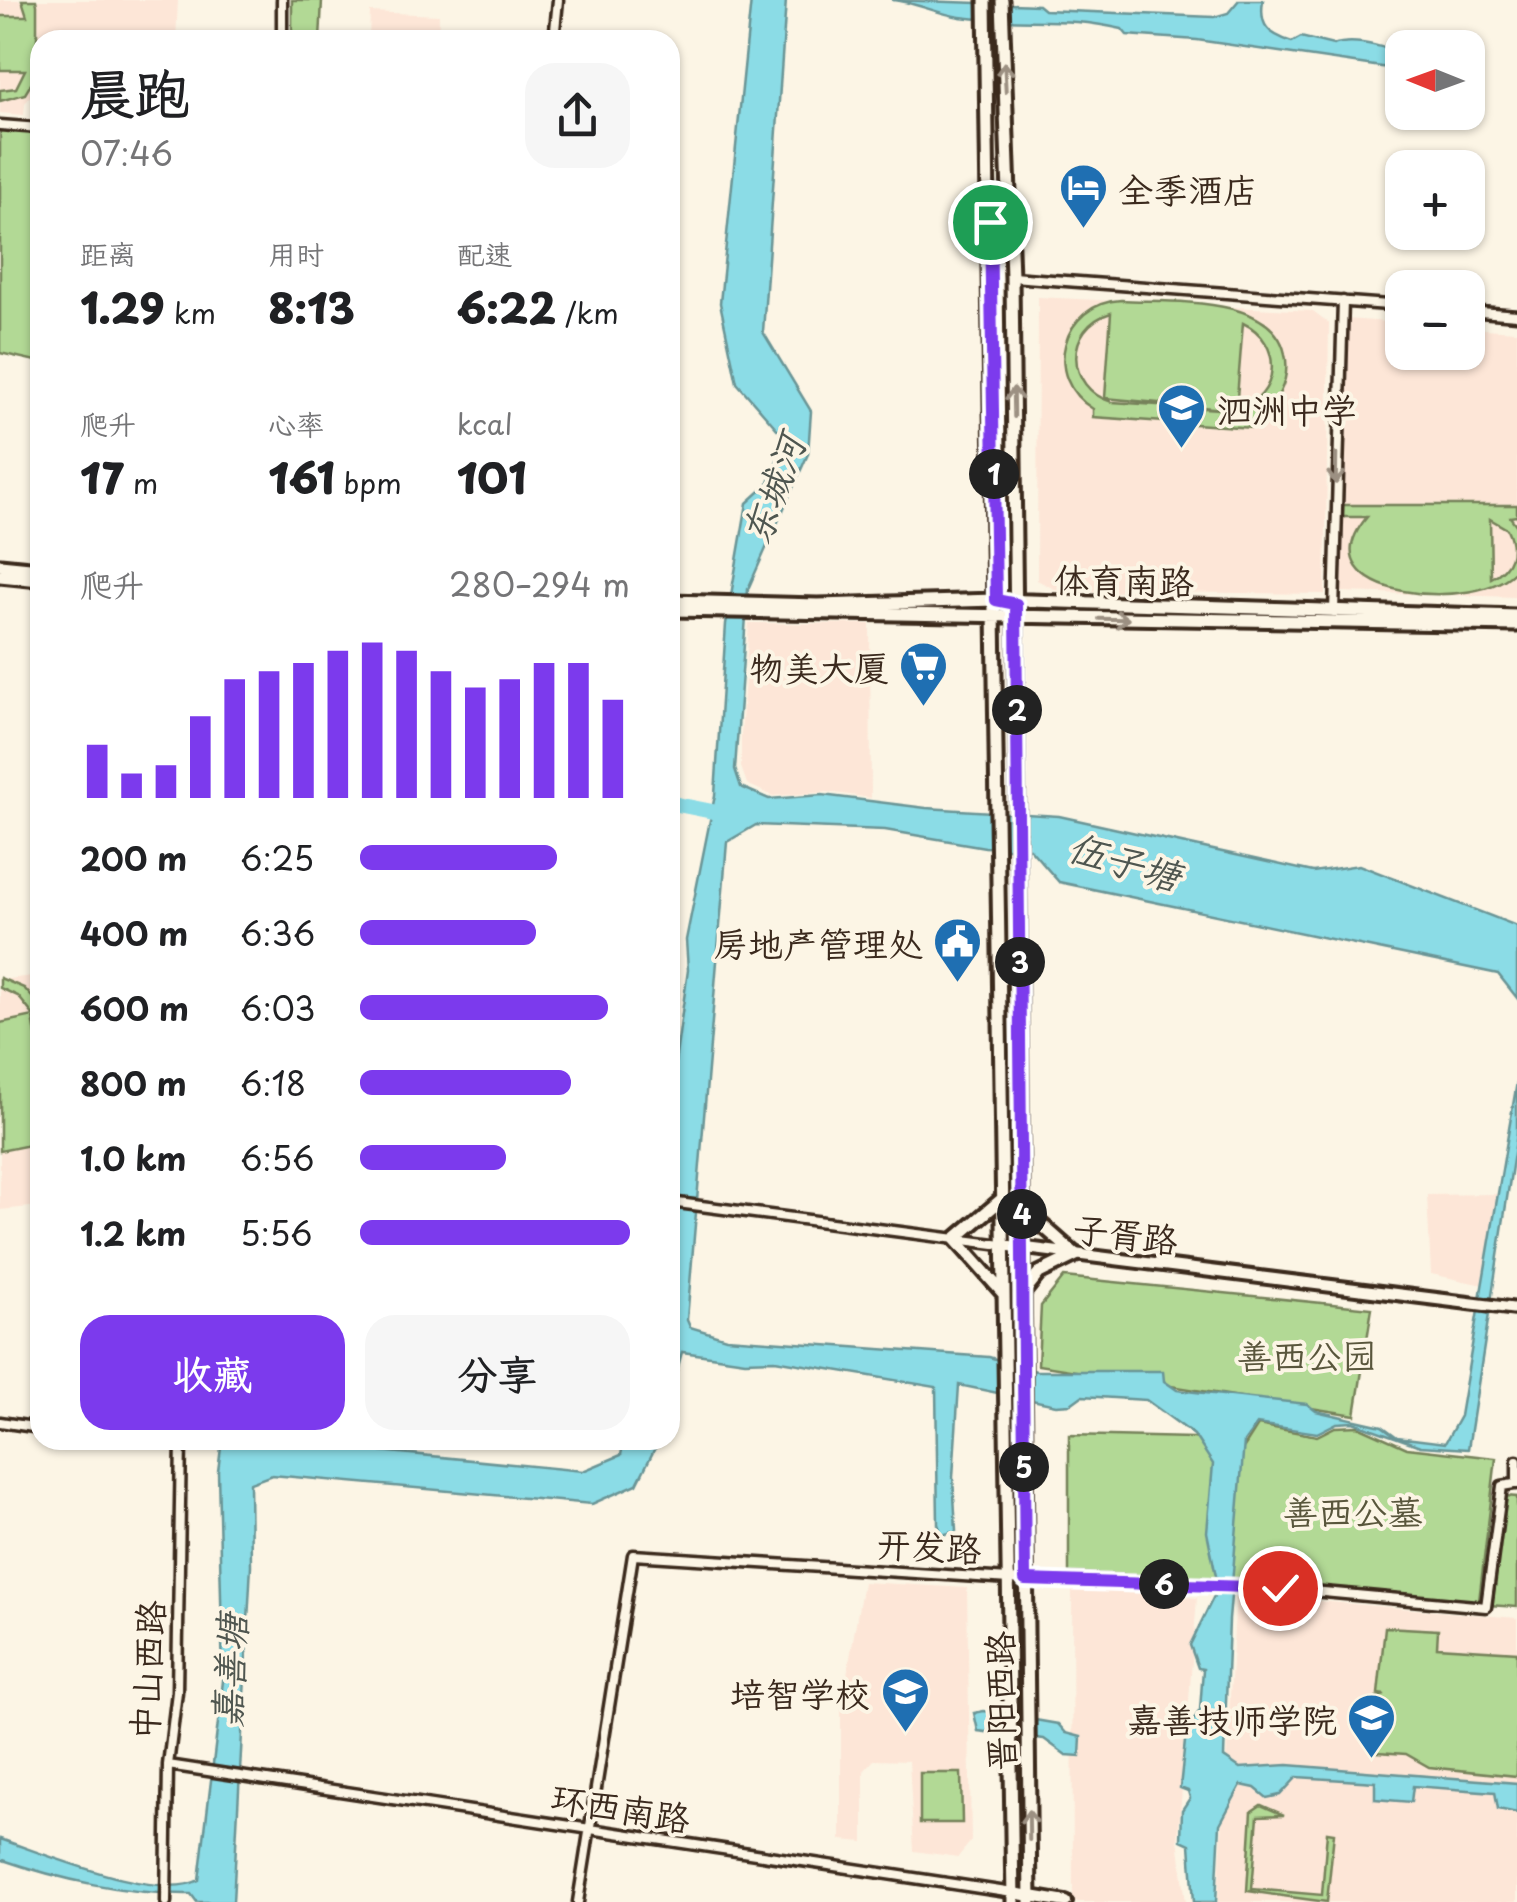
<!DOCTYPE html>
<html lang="zh">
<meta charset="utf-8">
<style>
:root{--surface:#fff;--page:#f6f6f6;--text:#202124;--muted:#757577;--accent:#7c3aed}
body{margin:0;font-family:"Playpen Sans","LXGW WenKai TC",sans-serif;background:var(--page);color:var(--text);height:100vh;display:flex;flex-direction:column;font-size:38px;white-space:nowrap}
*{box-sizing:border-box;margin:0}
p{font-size:32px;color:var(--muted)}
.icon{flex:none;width:55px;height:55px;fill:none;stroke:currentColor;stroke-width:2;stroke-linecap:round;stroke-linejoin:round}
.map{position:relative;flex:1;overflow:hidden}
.drawer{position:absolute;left:30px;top:30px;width:650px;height:1420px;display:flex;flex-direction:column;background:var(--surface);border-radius:30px;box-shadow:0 2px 8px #0004}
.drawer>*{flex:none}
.needle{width:65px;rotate:271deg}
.tools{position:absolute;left:1385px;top:30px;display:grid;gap:20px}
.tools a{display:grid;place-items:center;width:100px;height:100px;border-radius:20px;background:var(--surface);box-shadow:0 2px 8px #0004;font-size:50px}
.pin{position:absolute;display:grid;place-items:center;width:85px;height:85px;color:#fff;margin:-42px;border:5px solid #fff;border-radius:50%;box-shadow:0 2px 10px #0007}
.km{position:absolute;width:50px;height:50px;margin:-25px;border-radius:50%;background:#222;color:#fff;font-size:28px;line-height:50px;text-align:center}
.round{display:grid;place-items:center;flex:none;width:105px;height:105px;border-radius:30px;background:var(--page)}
.overview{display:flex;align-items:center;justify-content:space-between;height:170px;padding:0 50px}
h1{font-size:55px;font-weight:800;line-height:75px}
.metrics{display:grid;grid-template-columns:repeat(3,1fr);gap:15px;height:170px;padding:10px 50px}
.metrics div{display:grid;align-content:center}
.metrics b{font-size:42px;font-weight:800}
.metrics small{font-size:28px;font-weight:400}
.metrics p{font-size:28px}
.chart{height:280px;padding:20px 50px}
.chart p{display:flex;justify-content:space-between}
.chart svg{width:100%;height:180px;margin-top:10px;stroke:var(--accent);stroke-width:6}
.cta{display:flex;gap:20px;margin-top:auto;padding:20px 50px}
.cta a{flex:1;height:115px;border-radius:30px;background:var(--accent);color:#fff;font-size:40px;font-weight:800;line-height:115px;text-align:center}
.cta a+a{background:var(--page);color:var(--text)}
ul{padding:0 50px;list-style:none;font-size:32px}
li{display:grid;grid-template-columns:160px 120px 1fr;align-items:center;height:75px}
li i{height:25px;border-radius:12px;background:var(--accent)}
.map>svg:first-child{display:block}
.built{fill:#fde6d7}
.green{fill:#b2d995;stroke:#76825a;stroke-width:2.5;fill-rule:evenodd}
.water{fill:#8bdce6;stroke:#6b9596;stroke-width:2.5}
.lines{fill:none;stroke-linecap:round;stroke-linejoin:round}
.river{stroke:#8bdce6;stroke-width:15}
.minor-casing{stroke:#3b2a1e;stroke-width:15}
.tertiary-casing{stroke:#3b2a1e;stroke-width:18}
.secondary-casing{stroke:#3b2a1e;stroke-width:19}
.minor{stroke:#fcf5e5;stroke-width:8}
.tertiary{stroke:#fcf5e5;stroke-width:10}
.secondary{stroke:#fcf5e5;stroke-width:11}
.oneway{stroke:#9c9082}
.route-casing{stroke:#fff;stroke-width:20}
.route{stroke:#7c3aed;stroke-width:12}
.labels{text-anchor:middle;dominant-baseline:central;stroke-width:8;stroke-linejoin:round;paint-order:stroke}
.poi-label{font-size:35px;fill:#3b2a1e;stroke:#fcf5e5;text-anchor:end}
.street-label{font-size:35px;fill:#3b2a1e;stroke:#fcf5e5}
.park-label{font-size:35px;fill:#59563c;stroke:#fcf5e5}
.water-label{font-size:38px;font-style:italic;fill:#4f5650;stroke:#fcf5e5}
</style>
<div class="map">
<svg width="1517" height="1902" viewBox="0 0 1517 1902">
<rect width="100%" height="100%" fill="#fcf5e5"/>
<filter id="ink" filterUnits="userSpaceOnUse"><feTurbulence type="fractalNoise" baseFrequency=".01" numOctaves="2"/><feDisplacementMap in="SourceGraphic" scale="20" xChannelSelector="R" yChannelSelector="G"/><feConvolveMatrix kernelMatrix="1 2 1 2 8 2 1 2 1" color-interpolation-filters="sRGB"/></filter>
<g filter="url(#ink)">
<path class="built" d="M0,0H178L176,40H40V94H33L25,103L24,115L0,113Z
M370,12L439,15L438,40H369Z
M1038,297L1313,311L1329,323L1325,594L1058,591L1037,580Z
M1347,319L1402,323V352H1468V328L1517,331V597L1342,592Z
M749,623L870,624L871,798L828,792L773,796L747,784L741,767V735Z
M40,975V1206L0,1210V980Z
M1497,1194L1483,1285L1431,1274L1427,1195Z
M863,1582L967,1588L971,1841L958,1857L914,1851L909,1761L874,1760L864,1771V1842L841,1840V1710Z
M1072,1588L1197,1598L1178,1839L1186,1902H1073Z
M1236,1594L1517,1618V1902H1218Z"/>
<path class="green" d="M22,0H36L37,5V74L25,94L0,101V90L16,88L25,70H0V16H27Z
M292,0H322L320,40H292Z
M0,128L40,133V362L0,353Z
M1121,300C1169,303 1273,294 1285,354C1288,367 1286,380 1280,392C1273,406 1262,416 1252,428L1093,417V409C1041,378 1062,303 1121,300ZM1111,313L1105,398L1234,410L1112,402C1065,388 1064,327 1111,313ZM1243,323C1284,342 1281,398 1236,410Z
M1342,505H1517V516L1510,517L1517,526V569C1482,614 1298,600 1367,517H1342ZM1490,519L1507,529C1517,550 1512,568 1491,578Z
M0,978L24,988L40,1006V1045L33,1018L40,1057V1143L0,1151V1023L34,1016L18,996L0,988Z
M1064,1277L1372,1308L1355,1415L1038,1365L1041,1306Z
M1258,1425L1317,1436L1335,1427L1358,1426L1407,1448L1496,1458L1479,1601L1236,1579L1069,1573V1435L1193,1438L1244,1447Z
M1505,1496L1517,1497V1607L1489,1605Z
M1385,1627L1438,1630L1437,1647L1517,1652V1776L1429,1767L1406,1754L1378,1752L1374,1743L1377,1697L1385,1695L1378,1694Z
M920,1773H961L962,1823H920Z
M1261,1805L1284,1815L1258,1816L1252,1889L1322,1895L1327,1832L1334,1833L1327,1902L1247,1891L1252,1811Z"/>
<path class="water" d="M751,0H786L763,332L811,411L808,454L748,589L735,769L741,787L769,799L822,795L926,808L1059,816L1313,872L1359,865L1517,926V998L1498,974L1059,882L1030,849L985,847L885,830L756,825L727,842L687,1320L690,1327L726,1338L989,1357L1036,1371H1163L1164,1381L1177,1390L1307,1404L1316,1411L1382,1426L1397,1437L1445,1443L1460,1416L1517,1082V1134L1468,1449L1420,1446L1353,1422L1337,1423L1317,1433L1257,1424L1244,1442L1229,1620L1224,1757L1240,1768L1288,1765L1517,1783V1813L1498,1809L1495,1792L1413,1786L1411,1802L1375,1799V1782L1297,1777L1280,1795L1267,1798L1255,1788L1241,1785L1220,1824L1216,1902H1194L1190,1844L1181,1840L1182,1810L1190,1798L1188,1791L1180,1788L1186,1732L1200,1710L1203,1669L1198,1668L1190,1645L1214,1596L1216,1576L1207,1532L1213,1464L1194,1435L1146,1400L1082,1396L1071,1404L1056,1405L959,1385L953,1477L956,1531L942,1535L938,1524L936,1387L775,1360L745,1361L682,1352L670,1397V1099L688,970L686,940L715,795L726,624L747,503L769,483L785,438L737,383L720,303Z
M892,0L1038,5L1044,10L1214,17L1228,13L1239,0H1263C1259,26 1268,34 1292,42L1301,37L1333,45C1353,38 1379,45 1402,54V70L1197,40L1127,35L1122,29C1066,15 1019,25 960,17C938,14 911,1 892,0Z
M222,1440H269L583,1471L621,1455L624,1440H659L637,1484L592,1504L272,1475L250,1483L251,1565L233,1902H197L191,1894C128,1895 58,1879 0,1859V1839C46,1854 158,1902 199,1880L223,1681L218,1471Z
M984,1711L1058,1724L1066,1733L1081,1737L1080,1756L1066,1755L1044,1739L978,1731L974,1713Z"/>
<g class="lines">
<path class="river" d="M670,803L730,815"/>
<defs>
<path id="minor" d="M282,40V0
M554,40L558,0
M0,125L40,128
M1012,277L1402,306
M1468,311L1517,315
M1334,612L1343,301
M670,1202L1002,1245
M0,1422L40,1428
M1517,1484V1461
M168,1765L1013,1893
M166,1902L168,1765L177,1692L181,1440
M578,1902L633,1555L1025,1580L1280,1588L1486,1607L1502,1486L1514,1484"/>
<path id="tertiary" d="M1002,1245L1517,1309
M1013,1893L1066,1902"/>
<path id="secondary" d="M985,0L1013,1902
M1002,0L1012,277L1030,1902
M0,565L40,569
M0,576L40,580
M670,601L818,605L996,600L1517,616
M670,610L1517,625
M1002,1199L955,1239L1003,1293
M1022,1201L1034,1218L1076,1255L1039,1273L1023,1293"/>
</defs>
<use href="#minor" class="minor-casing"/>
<use href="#tertiary" class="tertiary-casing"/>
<use href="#secondary" class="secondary-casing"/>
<use href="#minor" class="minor"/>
<use href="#tertiary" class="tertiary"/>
<use href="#secondary" class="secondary"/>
</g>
<defs><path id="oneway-shaft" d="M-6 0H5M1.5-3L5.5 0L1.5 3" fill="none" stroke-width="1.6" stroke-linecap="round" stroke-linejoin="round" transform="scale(2.5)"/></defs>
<g class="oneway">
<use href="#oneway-shaft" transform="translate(1005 77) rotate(-93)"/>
<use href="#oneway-shaft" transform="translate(1014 402) rotate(-91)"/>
<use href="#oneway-shaft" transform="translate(1336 469) rotate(91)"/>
<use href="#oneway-shaft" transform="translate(1114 619) rotate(1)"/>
<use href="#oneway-shaft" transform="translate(1029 1825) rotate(-91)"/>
</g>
</g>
<g class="lines" filter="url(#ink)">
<defs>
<path id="route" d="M990,222L996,600L1016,604L1025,1580L1280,1588"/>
</defs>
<use href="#route" class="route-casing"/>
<use href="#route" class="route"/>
</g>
<defs>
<symbol id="hotel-pin" viewBox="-11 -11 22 30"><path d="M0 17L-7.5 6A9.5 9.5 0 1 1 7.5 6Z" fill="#1f6fb2" stroke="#fcf5e5"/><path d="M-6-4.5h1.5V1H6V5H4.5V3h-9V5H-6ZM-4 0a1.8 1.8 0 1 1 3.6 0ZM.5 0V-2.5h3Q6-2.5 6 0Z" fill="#fff"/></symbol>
<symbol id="school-pin" viewBox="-11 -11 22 30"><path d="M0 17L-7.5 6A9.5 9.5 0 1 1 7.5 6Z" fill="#1f6fb2" stroke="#fcf5e5"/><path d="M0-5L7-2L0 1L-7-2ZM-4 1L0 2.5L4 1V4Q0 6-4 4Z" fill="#fff"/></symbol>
<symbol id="supermarket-pin" viewBox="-11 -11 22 30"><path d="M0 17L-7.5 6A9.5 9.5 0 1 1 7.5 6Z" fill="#1f6fb2" stroke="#fcf5e5"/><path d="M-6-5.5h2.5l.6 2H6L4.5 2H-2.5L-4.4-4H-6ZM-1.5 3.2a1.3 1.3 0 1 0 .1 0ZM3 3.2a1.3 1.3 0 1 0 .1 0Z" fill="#fff"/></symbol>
<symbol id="civic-pin" viewBox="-11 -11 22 30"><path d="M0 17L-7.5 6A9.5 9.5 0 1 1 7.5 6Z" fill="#1f6fb2" stroke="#fcf5e5"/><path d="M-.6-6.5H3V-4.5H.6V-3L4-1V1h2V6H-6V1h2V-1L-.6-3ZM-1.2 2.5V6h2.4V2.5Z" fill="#fff"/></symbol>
<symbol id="university-pin" viewBox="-11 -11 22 30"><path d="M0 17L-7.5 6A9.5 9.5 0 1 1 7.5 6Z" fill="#1f6fb2" stroke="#fcf5e5"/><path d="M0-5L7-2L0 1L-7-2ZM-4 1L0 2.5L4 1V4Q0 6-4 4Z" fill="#fff"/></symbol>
</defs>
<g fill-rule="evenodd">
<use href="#hotel-pin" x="1056" y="160" width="55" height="75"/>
<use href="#school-pin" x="1154" y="380" width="55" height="75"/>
<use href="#supermarket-pin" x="896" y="638" width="55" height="75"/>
<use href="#civic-pin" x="930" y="914" width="55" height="75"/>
<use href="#school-pin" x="878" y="1664" width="55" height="75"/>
<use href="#university-pin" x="1344" y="1690" width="55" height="75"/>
</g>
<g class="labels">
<g class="poi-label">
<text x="1118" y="188" text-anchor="start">全季酒店</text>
<text x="1217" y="408" text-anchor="start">泗洲中学</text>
<text x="889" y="666">物美大厦</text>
<text x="923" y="942">房地产管理处</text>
<text x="870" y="1692">培智学校</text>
<text x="1337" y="1718">嘉善技师学院</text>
</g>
<g class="street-label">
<text transform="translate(1124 579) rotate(1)">体育南路</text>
<text transform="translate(1126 1233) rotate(7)">子胥路</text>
<text transform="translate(929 1545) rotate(3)">开发路</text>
<text transform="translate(146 1670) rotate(-87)">中山西路</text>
<text transform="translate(999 1701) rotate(-91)">晋阳西路</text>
<text transform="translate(621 1807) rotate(9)">环西南路</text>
</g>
<g class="park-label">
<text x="1307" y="1354">善西公园</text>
<text x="1353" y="1510">善西公墓</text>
</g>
<g class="water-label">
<text transform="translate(772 489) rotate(-70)">东城河</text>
<text transform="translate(1125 860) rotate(17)">伍子塘</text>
<text transform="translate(228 1671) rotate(-87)">嘉善塘</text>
</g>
</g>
</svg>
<div class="tools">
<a><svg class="needle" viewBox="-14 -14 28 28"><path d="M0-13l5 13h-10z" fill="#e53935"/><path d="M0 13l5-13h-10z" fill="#757577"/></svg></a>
<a>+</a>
<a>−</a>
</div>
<div class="pin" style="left:990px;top:222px;background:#1e9e55"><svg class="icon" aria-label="arrive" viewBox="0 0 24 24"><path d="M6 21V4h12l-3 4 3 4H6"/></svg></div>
<div class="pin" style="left:1280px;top:1588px;background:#d93025"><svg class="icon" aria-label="check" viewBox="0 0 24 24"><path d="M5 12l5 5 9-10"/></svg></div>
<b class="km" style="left:994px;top:474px">1</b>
<b class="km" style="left:1017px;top:710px">2</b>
<b class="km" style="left:1020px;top:962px">3</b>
<b class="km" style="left:1022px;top:1214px">4</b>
<b class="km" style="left:1024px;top:1467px">5</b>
<b class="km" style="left:1164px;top:1584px">6</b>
<section class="drawer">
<div class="overview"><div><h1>晨跑</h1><p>07:46</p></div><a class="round"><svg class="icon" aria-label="share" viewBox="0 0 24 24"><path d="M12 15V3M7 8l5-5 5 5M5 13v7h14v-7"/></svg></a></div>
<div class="metrics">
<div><p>距离</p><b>1.29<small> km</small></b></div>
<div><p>用时</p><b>8:13</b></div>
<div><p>配速</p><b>6:22<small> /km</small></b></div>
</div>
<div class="metrics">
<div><p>爬升</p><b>17<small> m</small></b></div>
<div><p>心率</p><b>161<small> bpm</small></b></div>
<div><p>kcal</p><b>101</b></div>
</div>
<div class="chart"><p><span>爬升</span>280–294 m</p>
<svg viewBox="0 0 160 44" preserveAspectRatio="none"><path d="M5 44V31M15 44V38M25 44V36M35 44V24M45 44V15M55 44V13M65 44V11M75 44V8M85 44V6M95 44V8M105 44V13M115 44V17M125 44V15M135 44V11M145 44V11M155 44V20"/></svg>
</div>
<ul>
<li><b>200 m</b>6:25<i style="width:73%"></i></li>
<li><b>400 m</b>6:36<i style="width:65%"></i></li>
<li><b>600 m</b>6:03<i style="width:92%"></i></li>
<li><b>800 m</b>6:18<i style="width:78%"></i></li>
<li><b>1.0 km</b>6:56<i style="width:54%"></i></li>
<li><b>1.2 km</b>5:56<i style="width:100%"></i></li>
</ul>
<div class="cta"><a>收藏</a><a>分享</a></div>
</section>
</div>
